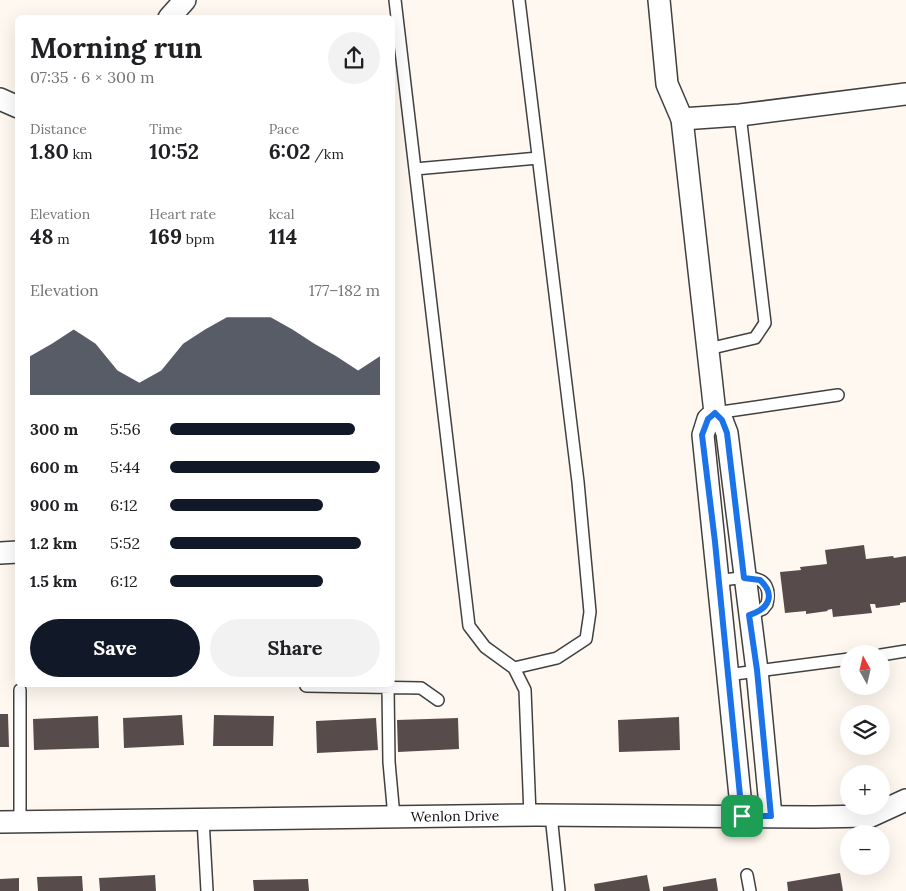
<!DOCTYPE html>
<meta charset="utf-8">
<style>
:root{--surface:#fff;--page:#f2f2f2;--text:#202124;--muted:#757577;--accent:#111827}
body{margin:0;font-family:Lora,serif;background:var(--page);color:var(--text);height:100vh;display:flex;flex-direction:column;font-size:19px;white-space:nowrap}
*{box-sizing:border-box;margin:0}
p{font-size:16px;color:var(--muted)}
.icon{flex:none;width:28px;height:28px;fill:none;stroke:currentColor;stroke-width:2;stroke-linecap:round;stroke-linejoin:round}
.map{position:relative;flex:1;overflow:hidden}
.details{position:absolute;left:15px;top:15px;width:380px;height:672px;display:flex;flex-direction:column;background:var(--surface);border-radius:8px;box-shadow:0 5px 20px #0002}
.details>*{flex:none}
.needle{width:32px;rotate:352deg}
.tools{position:absolute;left:840px;top:645px;display:grid;gap:10px}
.tools a{display:grid;place-items:center;width:50px;height:50px;border-radius:50%;background:var(--surface);box-shadow:0 5px 20px #0002;font-size:25px}
.pin{position:absolute;display:grid;place-items:center;width:42px;height:42px;color:#fff;margin:-21px;border-radius:10px;box-shadow:0 2px 8px #0006}
.round{display:grid;place-items:center;flex:none;width:52px;height:52px;border-radius:26px;background:var(--page)}
.summary{display:flex;align-items:center;justify-content:space-between;height:85px;padding:0 15px}
h1{font-size:28px;font-weight:700;line-height:38px}
.metrics{display:grid;grid-template-columns:repeat(3,1fr);gap:8px;height:85px;padding:5px 15px}
.metrics div{display:grid;align-content:center}
.metrics b{font-size:21px;font-weight:700}
.metrics small{font-size:14px;font-weight:400}
.metrics p{font-size:14px}
.chart{height:140px;padding:10px 15px}
.chart p{display:flex;justify-content:space-between}
.chart svg{width:100%;height:90px;margin-top:5px;fill:var(--accent);opacity:.7}
.action{display:flex;gap:10px;margin-top:auto;padding:10px 15px}
.action a{flex:1;height:58px;border-radius:30px;background:var(--accent);color:#fff;font-size:20px;font-weight:700;line-height:58px;text-align:center}
.action a+a{background:var(--page);color:var(--text)}
ul{padding:0 15px;list-style:none;font-size:16px}
li{display:grid;grid-template-columns:80px 60px 1fr;align-items:center;height:38px}
li i{height:12px;border-radius:6px;background:var(--accent)}
.map>svg:first-child{display:block}
.building{fill:#574c4b}
.lines{fill:none;stroke-linecap:round;stroke-linejoin:round}
.service-casing{stroke:#414141;stroke-width:14}
.minor-casing{stroke:#414141;stroke-width:24}
.service{stroke:#fff;stroke-width:11}
.minor{stroke:#fff;stroke-width:21}
.route-casing{stroke:#fff;stroke-width:10}
.route{stroke:#1a73e8;stroke-width:6}
.labels{text-anchor:middle;dominant-baseline:central;stroke-width:5;stroke-linejoin:round;paint-order:stroke}
.street-label{font-size:14px;fill:#0e0e0e;stroke:#fff}
</style>
<div class="map">
<svg width="906" height="891" viewBox="0 0 906 891">
<rect width="100%" height="100%" fill="#fff8f0"/>
<path class="building" d="M864,545L866,559L893,556L894,558L906,556V602L900,603V605L876,608L875,604H870L872,613L833,617L832,609L827,610L828,611L806,614V611L785,613L780,572L801,570L800,567L827,564L825,550Z
M0,714H8L9,747H0Z
M182,715L184,745L124,748L123,718Z
M214,715L274,716L273,746H213Z
M98,716L99,748L34,750L33,719Z
M679,717L680,750L619,752L618,720Z
M376,718L378,750L317,753L316,721Z
M458,718L459,749L398,752L397,720Z
M840,873L843,891H788L787,882Z
M155,875L156,891H100L99,878Z
M647,875L650,891H595L594,884Z
M82,876L83,891H38L37,877Z
M19,878V891H0V879Z
M716,878L718,891H663V887Z
M308,879L309,891H254L253,880Z"/>
<g class="lines">
<defs>
<path id="service" d="M395,0L469,626L485,647L514,668L525,690L530,815
M415,169L538,158
M708,349L755,338L765,323L740,115
M715,413L838,395
M718,581C738,578 775,569 767,604L763,609L749,615
M881,655L906,651
M514,668L557,658L586,639L590,612L578,482L519,0
M727,675L849,659
M306,686L421,688L438,700
M388,687L389,762L394,817
M551,815L559,891
M203,819L207,891
M20,822V690
M747,875L750,891"/>
<g id="minor">
<path d="M659,0L667,84L682,119L740,115L906,94"/>
<path d="M169,18L185,0"/>
<path d="M0,99L18,107"/>
<path d="M682,119L715,413"/>
<path d="M0,553L18,552"/>
<path d="M742,816C729,689 717,562 703,435L708,419L715,413L722,420L727,433L757,670L771,816"/>
<path id="s1" d="M0,822L536,815L814,817L871,816L906,800"/>
</g>
</defs>
<use href="#service" class="service-casing"/>
<use href="#minor" class="minor-casing"/>
<use href="#service" class="service"/>
<use href="#minor" class="minor"/>
</g>
<g class="lines">
<defs>
<path id="route" d="M715,413L722,420L727,433L744,578L760,580C776,595 769,609 749,615L757,670L771,816H742L715,542L702,435L708,419Z"/>
</defs>
<use href="#route" class="route-casing"/>
<use href="#route" class="route"/>
</g>
<g class="labels">
<g class="street-label">
<text stroke="none"><textPath href="#s1" startOffset="455">Wenlon Drive</textPath></text>
</g>
</g>
</svg>
<div class="tools">
<a><svg class="needle" viewBox="-14 -14 28 28"><path d="M0-13l5 13h-10z" fill="#e53935"/><path d="M0 13l5-13h-10z" fill="#757577"/></svg></a>
<a><svg class="icon" aria-label="layers" viewBox="0 0 24 24"><path d="M12 4l9 5-9 5-9-5zM3 14l9 5 9-5"/></svg></a>
<a>+</a>
<a>−</a>
</div>
<div class="pin" style="left:742px;top:816px;background:#1e9e55"><svg class="icon" aria-label="arrive" viewBox="0 0 24 24"><path d="M6 21V4h12l-3 4 3 4H6"/></svg></div>
<section class="details">
<div class="summary"><div><h1>Morning run</h1><p>07:35 · 6 × 300 m</p></div><a class="round"><svg class="icon" aria-label="share" viewBox="0 0 24 24"><path d="M12 15V3M7 8l5-5 5 5M5 13v7h14v-7"/></svg></a></div>
<div class="metrics">
<div><p>Distance</p><b>1.80<small> km</small></b></div>
<div><p>Time</p><b>10:52</b></div>
<div><p>Pace</p><b>6:02<small> /km</small></b></div>
</div>
<div class="metrics">
<div><p>Elevation</p><b>48<small> m</small></b></div>
<div><p>Heart rate</p><b>169<small> bpm</small></b></div>
<div><p>kcal</p><b>114</b></div>
</div>
<div class="chart"><p><span>Elevation</span>177–182 m</p>
<svg viewBox="0 0 160 44" preserveAspectRatio="none"><path d="M0 44V25L10 19L20 12L30 19L40 32L50 38L60 32L70 19L80 12L90 6L100 6L110 6L120 12L130 19L140 25L150 32L160 25V44z"/></svg>
</div>
<ul>
<li><b>300 m</b>5:56<i style="width:88%"></i></li>
<li><b>600 m</b>5:44<i style="width:100%"></i></li>
<li><b>900 m</b>6:12<i style="width:73%"></i></li>
<li><b>1.2 km</b>5:52<i style="width:91%"></i></li>
<li><b>1.5 km</b>6:12<i style="width:73%"></i></li>
</ul>
<div class="action"><a>Save</a><a>Share</a></div>
</section>
</div>
